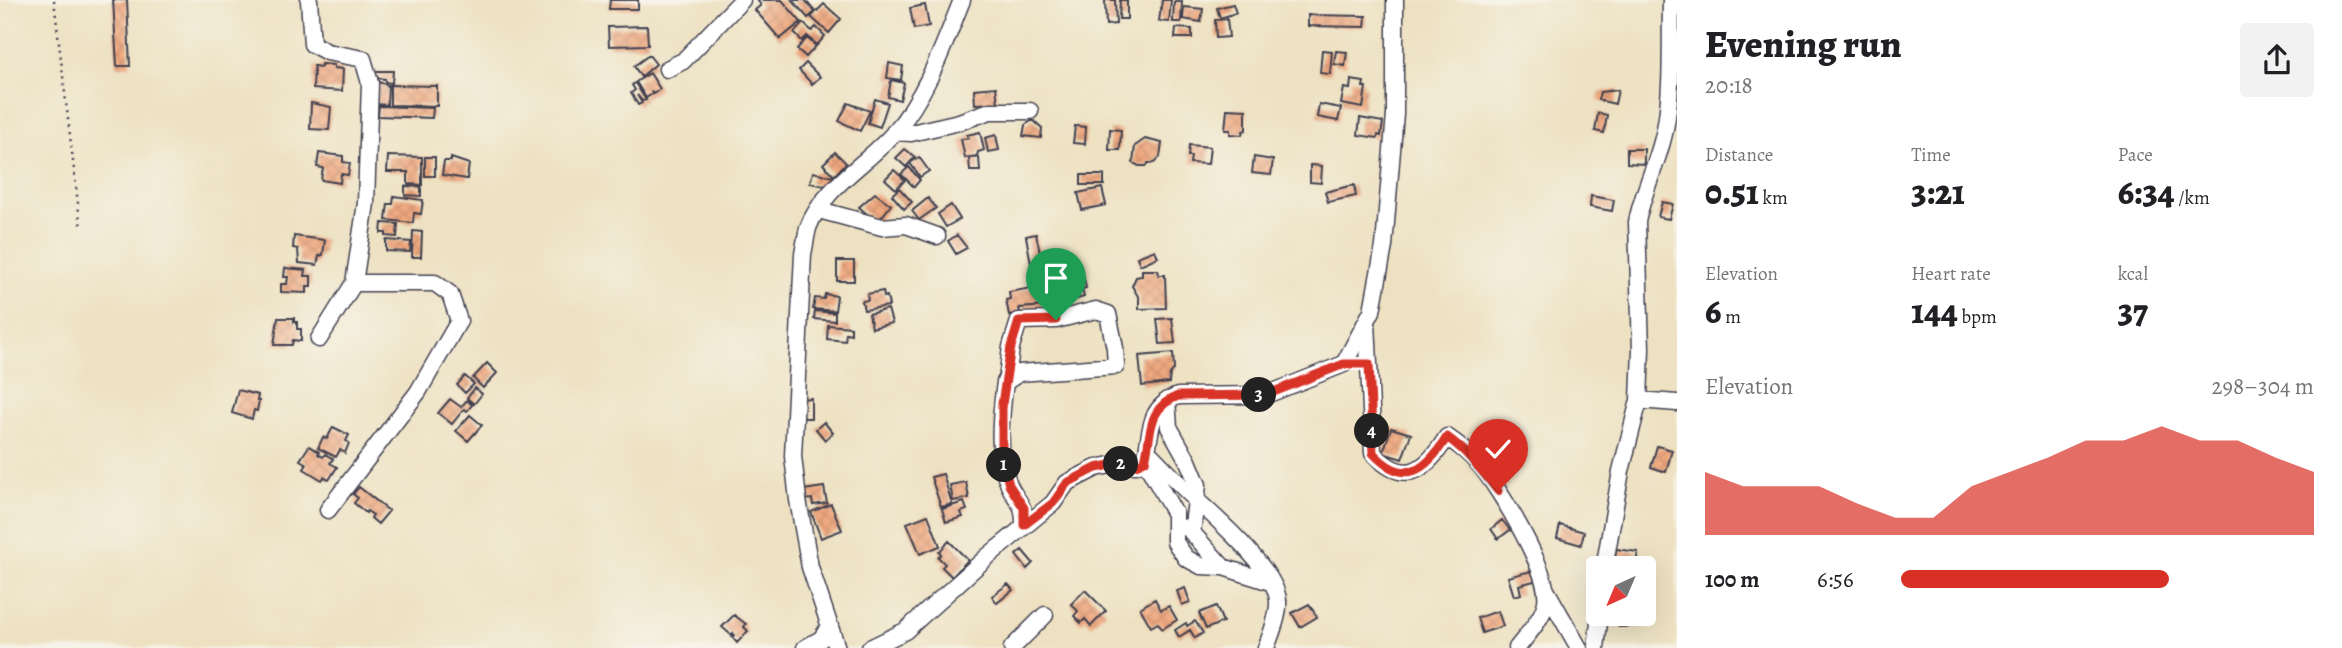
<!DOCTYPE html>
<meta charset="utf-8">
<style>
:root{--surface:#fff;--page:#f2f2f2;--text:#202124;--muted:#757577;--accent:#d93025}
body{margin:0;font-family:Alegreya,serif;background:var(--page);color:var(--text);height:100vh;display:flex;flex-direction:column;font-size:26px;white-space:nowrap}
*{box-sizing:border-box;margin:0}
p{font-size:23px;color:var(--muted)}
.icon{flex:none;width:38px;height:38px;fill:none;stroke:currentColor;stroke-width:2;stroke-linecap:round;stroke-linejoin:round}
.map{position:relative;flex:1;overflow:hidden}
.details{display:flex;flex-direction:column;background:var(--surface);width:665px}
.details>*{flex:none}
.needle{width:46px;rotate:224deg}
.controls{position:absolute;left:1586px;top:556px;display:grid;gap:14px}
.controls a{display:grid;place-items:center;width:70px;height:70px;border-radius:7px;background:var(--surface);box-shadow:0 7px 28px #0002;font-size:35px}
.pin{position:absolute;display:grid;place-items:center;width:60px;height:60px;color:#fff;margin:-72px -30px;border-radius:50% 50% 50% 0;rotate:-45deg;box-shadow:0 0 7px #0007}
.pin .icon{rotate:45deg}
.km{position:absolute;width:35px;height:35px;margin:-18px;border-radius:50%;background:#222;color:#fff;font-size:19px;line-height:35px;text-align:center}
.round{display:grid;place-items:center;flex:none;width:74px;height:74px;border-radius:7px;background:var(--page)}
.summary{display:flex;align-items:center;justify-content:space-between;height:119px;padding:0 28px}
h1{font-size:38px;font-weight:800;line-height:52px}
.stats{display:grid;grid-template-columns:repeat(3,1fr);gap:10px;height:119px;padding:7px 28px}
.stats div{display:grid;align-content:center}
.stats b{font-size:35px;font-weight:800}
.stats small{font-size:19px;font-weight:400}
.stats p{font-size:19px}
.chart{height:196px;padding:14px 28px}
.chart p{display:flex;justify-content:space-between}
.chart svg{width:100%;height:126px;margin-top:7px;fill:var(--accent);opacity:.7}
ul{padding:0 28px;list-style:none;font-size:23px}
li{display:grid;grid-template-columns:112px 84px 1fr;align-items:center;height:52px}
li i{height:18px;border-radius:9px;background:var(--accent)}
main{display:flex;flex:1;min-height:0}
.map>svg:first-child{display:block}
.building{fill:url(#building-cross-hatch)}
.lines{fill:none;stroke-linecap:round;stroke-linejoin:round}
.minor-casing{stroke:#403f4f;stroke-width:19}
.path{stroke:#403f4f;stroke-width:2.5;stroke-dasharray:2 5;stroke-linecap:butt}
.minor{stroke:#fff;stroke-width:16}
.route-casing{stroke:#fff;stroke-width:14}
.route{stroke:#d93025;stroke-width:9}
</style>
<main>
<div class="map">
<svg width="1677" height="648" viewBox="0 0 1677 648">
<defs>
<pattern id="building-cross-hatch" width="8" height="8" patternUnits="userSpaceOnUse" patternTransform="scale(1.75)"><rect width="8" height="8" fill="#efa87e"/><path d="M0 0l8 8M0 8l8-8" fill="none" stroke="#cd906e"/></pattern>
</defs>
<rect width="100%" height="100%" fill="#f7f3e8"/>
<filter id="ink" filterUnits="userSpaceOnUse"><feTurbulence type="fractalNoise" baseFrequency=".0143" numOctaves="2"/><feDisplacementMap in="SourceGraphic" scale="14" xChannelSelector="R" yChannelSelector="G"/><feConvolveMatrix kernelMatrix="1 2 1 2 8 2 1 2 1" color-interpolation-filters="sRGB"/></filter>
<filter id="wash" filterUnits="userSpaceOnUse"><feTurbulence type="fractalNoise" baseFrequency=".00686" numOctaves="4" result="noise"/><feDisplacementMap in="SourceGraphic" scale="28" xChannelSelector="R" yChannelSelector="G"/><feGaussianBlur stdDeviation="1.57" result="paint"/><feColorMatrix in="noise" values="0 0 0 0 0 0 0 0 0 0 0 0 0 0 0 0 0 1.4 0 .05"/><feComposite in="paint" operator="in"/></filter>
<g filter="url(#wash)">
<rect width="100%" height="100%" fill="#ede1c1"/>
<g id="blocks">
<path class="building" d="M113,0H127L130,66H117Z
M610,0H638V9H609Z
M757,0H782L801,22L780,39L755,10L761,5Z
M792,0H805L815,12L808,18Z
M1105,0H1115L1116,24L1106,25Z
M1120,0H1127V19H1119Z
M1162,0H1171L1169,22L1159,21Z
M1174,2H1182L1181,22H1173Z
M824,4L841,19L829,33L811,17Z
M1233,4L1236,13L1220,18L1217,8Z
M925,5L929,26L914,29L910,8Z
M1184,7L1203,9L1201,22L1183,19Z
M1308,15L1366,16L1365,27L1308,26Z
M1227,19L1229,37L1216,38L1215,20Z
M803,23L812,31L816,27L825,36L817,45L807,36L802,41L794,33Z
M647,26L648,45L609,46L608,27Z
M1176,28L1192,29V38H1175Z
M807,38L816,46L806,57L797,49Z
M1322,50L1332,51L1330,74L1320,73Z
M1336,51L1347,52L1345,66L1334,64Z
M649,55L656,64L641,77L634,66Z
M806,63L820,77L812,84L799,70Z
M889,63L903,66L901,80L887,78Z
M321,64L334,65V68L343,69L342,91L313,89L314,66L321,67Z
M375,71H393L392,83L385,82V79L375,78Z
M650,73L660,89L653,94L651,91L652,94L646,98L636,82Z
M891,80L904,83L900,100L888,97Z
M1351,80L1364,82L1363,87H1366L1363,108L1341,104L1344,88L1350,89Z
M378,82L388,85L387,105L376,104Z
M635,83L646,100L642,101L637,95L642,103L638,105L631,93L635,90L632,85Z
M390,85L437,86V106L390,105Z
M996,87L998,103L975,104L974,89Z
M1618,90L1615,104L1598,100L1600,92Z
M875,99L888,103L880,127L868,123Z
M311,103L331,107L329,130L310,129Z
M848,103L870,111L860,131L839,121Z
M1319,104L1341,108L1338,121L1317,117Z
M379,106L433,108L432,118L378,116Z
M1227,109L1246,110V130L1243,131L1242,135L1230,134V130H1225Z
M1598,113L1607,115L1604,133L1595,131Z
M1360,118L1383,122L1381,136L1378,135L1377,138L1358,135Z
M1033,120L1042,128L1041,138L1023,136L1025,125Z
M1075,126L1086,127L1085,144L1073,143Z
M1110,129L1121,130L1120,150H1109Z
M980,132L984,150L978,152L977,156L965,158L961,139L968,138L967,135Z
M996,135L999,150L988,152L985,138Z
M1145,139L1162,143L1160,157L1154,163H1148L1147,166H1139L1133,163L1135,146Z
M1189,145L1210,147L1208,164L1190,163L1191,156H1188Z
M905,149L915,157L906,167L896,158Z
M1627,149H1644V164L1627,163Z
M835,152L846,163L834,176L823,164Z
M319,153L343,156V162L350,163L348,175L341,174L340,183L321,180L323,168L317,167Z
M388,156L422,157V185L408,184V172H387Z
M425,157H435V176H425Z
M919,157L929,171L920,177L910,163Z
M979,157L980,171H970L969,158Z
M1254,157L1273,160L1271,175L1252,173Z
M451,158L469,164L467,179L442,175L444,161H451Z
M1310,165L1322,166L1321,183L1310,182Z
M909,167L920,180L914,187L901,174Z
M894,170L905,180L896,189L885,179Z
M813,172L833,177L831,187L810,183Z
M1081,175H1104V185H1081Z
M1354,185L1356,196L1328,202L1325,192Z
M405,186L421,187V196L405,195Z
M899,188L912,202L904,209L892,195Z
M1102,188L1106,205L1082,210L1078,193Z
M875,193L891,205L877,223L859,207Z
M394,196L423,200L421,214L414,213L413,223L386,220L388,204H393Z
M1591,196L1614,200L1612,211L1590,207Z
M928,198L936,208L919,220L912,211Z
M1662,202L1673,204L1669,219L1658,217Z
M951,205L960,219L946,227L938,214Z
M382,223L398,224L397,237L386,236V233H381Z
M413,231L422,232L421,257H412Z
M1036,234L1042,262L1031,264L1026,236Z
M957,235L967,248L956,254L948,241Z
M294,236L325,240L323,255L319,256L317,265L299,263L298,249L293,248Z
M386,240L411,242L410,252L386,251Z
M1155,250L1158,257L1140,265L1137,257Z
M837,261H854V281H837Z
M1041,264L1044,280L1034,282L1031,266Z
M285,268L306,270L305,276H311V286H307V293L281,292V284H287L288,277H284Z
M1142,270H1158L1159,275H1165L1166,308L1139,309V298L1132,286L1136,277L1142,276Z
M1075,273V275L1083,274L1086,288L1082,289L1084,297L1062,303L1059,279Z
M1037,287H1044L1047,306L1019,308L1020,313L1009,315L1006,300L1010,299L1009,292Z
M883,291L884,297L887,296L889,306L864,310L862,301L868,300L867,294Z
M825,294L837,296L835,311L813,309L815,298L824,299Z
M888,309L892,323L872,328L869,314Z
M815,311L835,313V321L814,319Z
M278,318H294V322H297V329H301V341L293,340L292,345H274Z
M1172,318L1175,343L1160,344L1157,319Z
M828,325L851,327V334L846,333L845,341L827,339Z
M1173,353L1174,369L1170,374L1169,383L1142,386L1139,356Z
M487,363L497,373L483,388L473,378Z
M465,376L474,384L465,393L457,385Z
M475,388L482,394L474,404L467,398Z
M238,390L258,395L257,401H259L257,411L254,410L252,419L232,413Z
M811,398V418H801V399Z
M450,399L461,407L467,400L472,405L467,411L464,409L452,424L438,413Z
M470,415L482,425L468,441L456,431Z
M824,422L833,433L825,440L816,429Z
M333,427L349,435L346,441L349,443L345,453L340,450L336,457L318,448L323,437L327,439Z
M1391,428L1411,434L1402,459L1383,453Z
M1493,432L1503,448L1483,460L1473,443Z
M309,446L319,452L318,454L323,457L325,454L333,459L330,463L337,467L329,480L324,477L322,480L304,469L307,464L300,460Z
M1657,446L1672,450L1666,472L1651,467Z
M943,474L952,504L941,507L931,477Z
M966,482L969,498L953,501L950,485Z
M359,487L389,511L378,524L371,518L373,515L367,511L366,513L354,503L358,498L353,494Z
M824,487L827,503L813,505L812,499L804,500L803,490Z
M964,502L967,510L961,512L963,517L946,522L942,509Z
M831,504L842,530L821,538L811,512Z
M928,515L940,546L920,554L907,523Z
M1502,520L1510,530L1498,539L1491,529Z
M1560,525L1584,532L1581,545L1557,538Z
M949,541L968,560L952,577L942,567L945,564L938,557L941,554L939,552Z
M1616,549L1638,552L1636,564L1615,561Z
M1022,550L1033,563L1027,569L1016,555Z
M1535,570L1538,580L1519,585L1521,594L1514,596L1508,577Z
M1008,584L1013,590L997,603L992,596Z
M1185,588L1190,602L1182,605L1177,591Z
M1085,590L1106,611L1091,626L1085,619L1081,623L1074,616L1078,611L1071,604Z
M1155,599L1161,610L1169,606L1177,620L1162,629L1158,623L1151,627L1140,608Z
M1309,604L1317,617L1300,627L1292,613Z
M1216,606L1223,622L1206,629L1199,613Z
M1498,611L1503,626L1482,633L1477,618Z
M1614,614H1632L1637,626L1619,627Z
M734,615L746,624L744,627L748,631L737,643L732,637L734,635L733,633L731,635L722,627Z
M1195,621L1203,633L1195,638L1190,630L1179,637L1175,630L1186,623L1187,626Z"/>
</g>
</g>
<g filter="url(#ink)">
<use href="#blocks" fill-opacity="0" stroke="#403f4f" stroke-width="2"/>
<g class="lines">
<defs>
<path id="minor" d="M309,0L312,44L327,52L363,59L370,83L366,203L354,283L319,339
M667,69L683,61L742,0
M894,132L911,133L959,122L990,111H1030
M819,210L882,227L906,225L937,236
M1367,321L1373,453C1405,487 1426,471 1447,437C1459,445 1470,454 1480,465C1499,488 1551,573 1546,602C1543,618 1527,635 1517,648
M1007,381L1011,347L1019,321L1056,320L1096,310L1108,314L1115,348L1116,366L1019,373L1007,381L1005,382C1001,413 996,455 1009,485C1018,505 1024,500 1024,525
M1167,400L1169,427L1188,461L1198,485L1192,533
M1639,400L1677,403
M1147,451C1163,467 1178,483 1193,497C1215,517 1277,571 1278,601C1279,616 1271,634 1266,648
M1145,461L1175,514V542L1186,558L1201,566L1223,567L1270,582
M328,510L418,392L459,321L450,294L435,283H354
M1187,527L1223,567
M1604,569L1621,471L1639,400L1641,349L1637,222C1643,190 1659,161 1665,129C1673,87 1670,43 1671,0
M1546,590L1579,648
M805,648L821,639L830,626
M837,648L810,567L798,500L793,456L803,254C805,245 806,236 808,228C823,187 867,164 894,133C926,96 944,45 962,0
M870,648L905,631L987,557L1053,503L1067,483L1096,468L1116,464L1136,465L1145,461C1152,434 1146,408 1178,396L1266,395L1344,364L1372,311L1384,246L1395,114V0
M1012,648L1045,615
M1596,648L1600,614"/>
</defs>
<use href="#minor" class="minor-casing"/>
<path class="path" d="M54,0L81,229"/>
<use href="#minor" class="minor"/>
</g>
</g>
<g class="lines" filter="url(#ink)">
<defs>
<path id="route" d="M1056,320L1019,321L1011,347L1002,404V457L1009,485L1024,508V525L1053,503L1067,483L1096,468L1116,464L1136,465L1145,461C1152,434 1146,408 1178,396L1266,395L1344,364H1369L1373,453C1405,487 1426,471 1447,437C1468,452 1483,470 1498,491"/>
</defs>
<use href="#route" class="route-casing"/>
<use href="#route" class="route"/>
</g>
</svg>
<div class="controls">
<a><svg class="needle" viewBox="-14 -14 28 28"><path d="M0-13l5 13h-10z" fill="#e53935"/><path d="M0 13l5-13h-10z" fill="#757577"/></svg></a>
</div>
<div class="pin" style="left:1056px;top:320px;background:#1e9e55"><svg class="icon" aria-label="arrive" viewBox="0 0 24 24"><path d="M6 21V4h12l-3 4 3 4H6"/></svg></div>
<div class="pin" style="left:1498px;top:491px;background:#d93025"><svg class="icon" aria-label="check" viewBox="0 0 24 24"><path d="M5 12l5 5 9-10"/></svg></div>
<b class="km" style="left:1004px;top:465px">1</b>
<b class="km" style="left:1121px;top:464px">2</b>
<b class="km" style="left:1259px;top:395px">3</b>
<b class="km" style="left:1372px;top:431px">4</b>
</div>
<section class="details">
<div class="summary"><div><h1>Evening run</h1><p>20:18</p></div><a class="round"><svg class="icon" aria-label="share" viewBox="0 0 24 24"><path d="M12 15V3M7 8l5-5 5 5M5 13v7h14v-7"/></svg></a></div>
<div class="stats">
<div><p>Distance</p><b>0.51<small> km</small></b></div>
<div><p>Time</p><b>3:21</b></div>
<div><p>Pace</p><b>6:34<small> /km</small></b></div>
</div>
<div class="stats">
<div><p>Elevation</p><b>6<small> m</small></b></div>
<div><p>Heart rate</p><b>144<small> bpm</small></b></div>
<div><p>kcal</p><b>37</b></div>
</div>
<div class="chart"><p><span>Elevation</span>298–304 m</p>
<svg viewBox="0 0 160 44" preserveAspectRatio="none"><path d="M0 44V22L10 27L20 27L30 27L40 33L50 38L60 38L70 27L80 22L90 17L100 11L110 11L120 6L130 11L140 11L150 17L160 22V44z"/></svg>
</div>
<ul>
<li><b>100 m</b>6:56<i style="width:65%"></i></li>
</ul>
</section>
</main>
